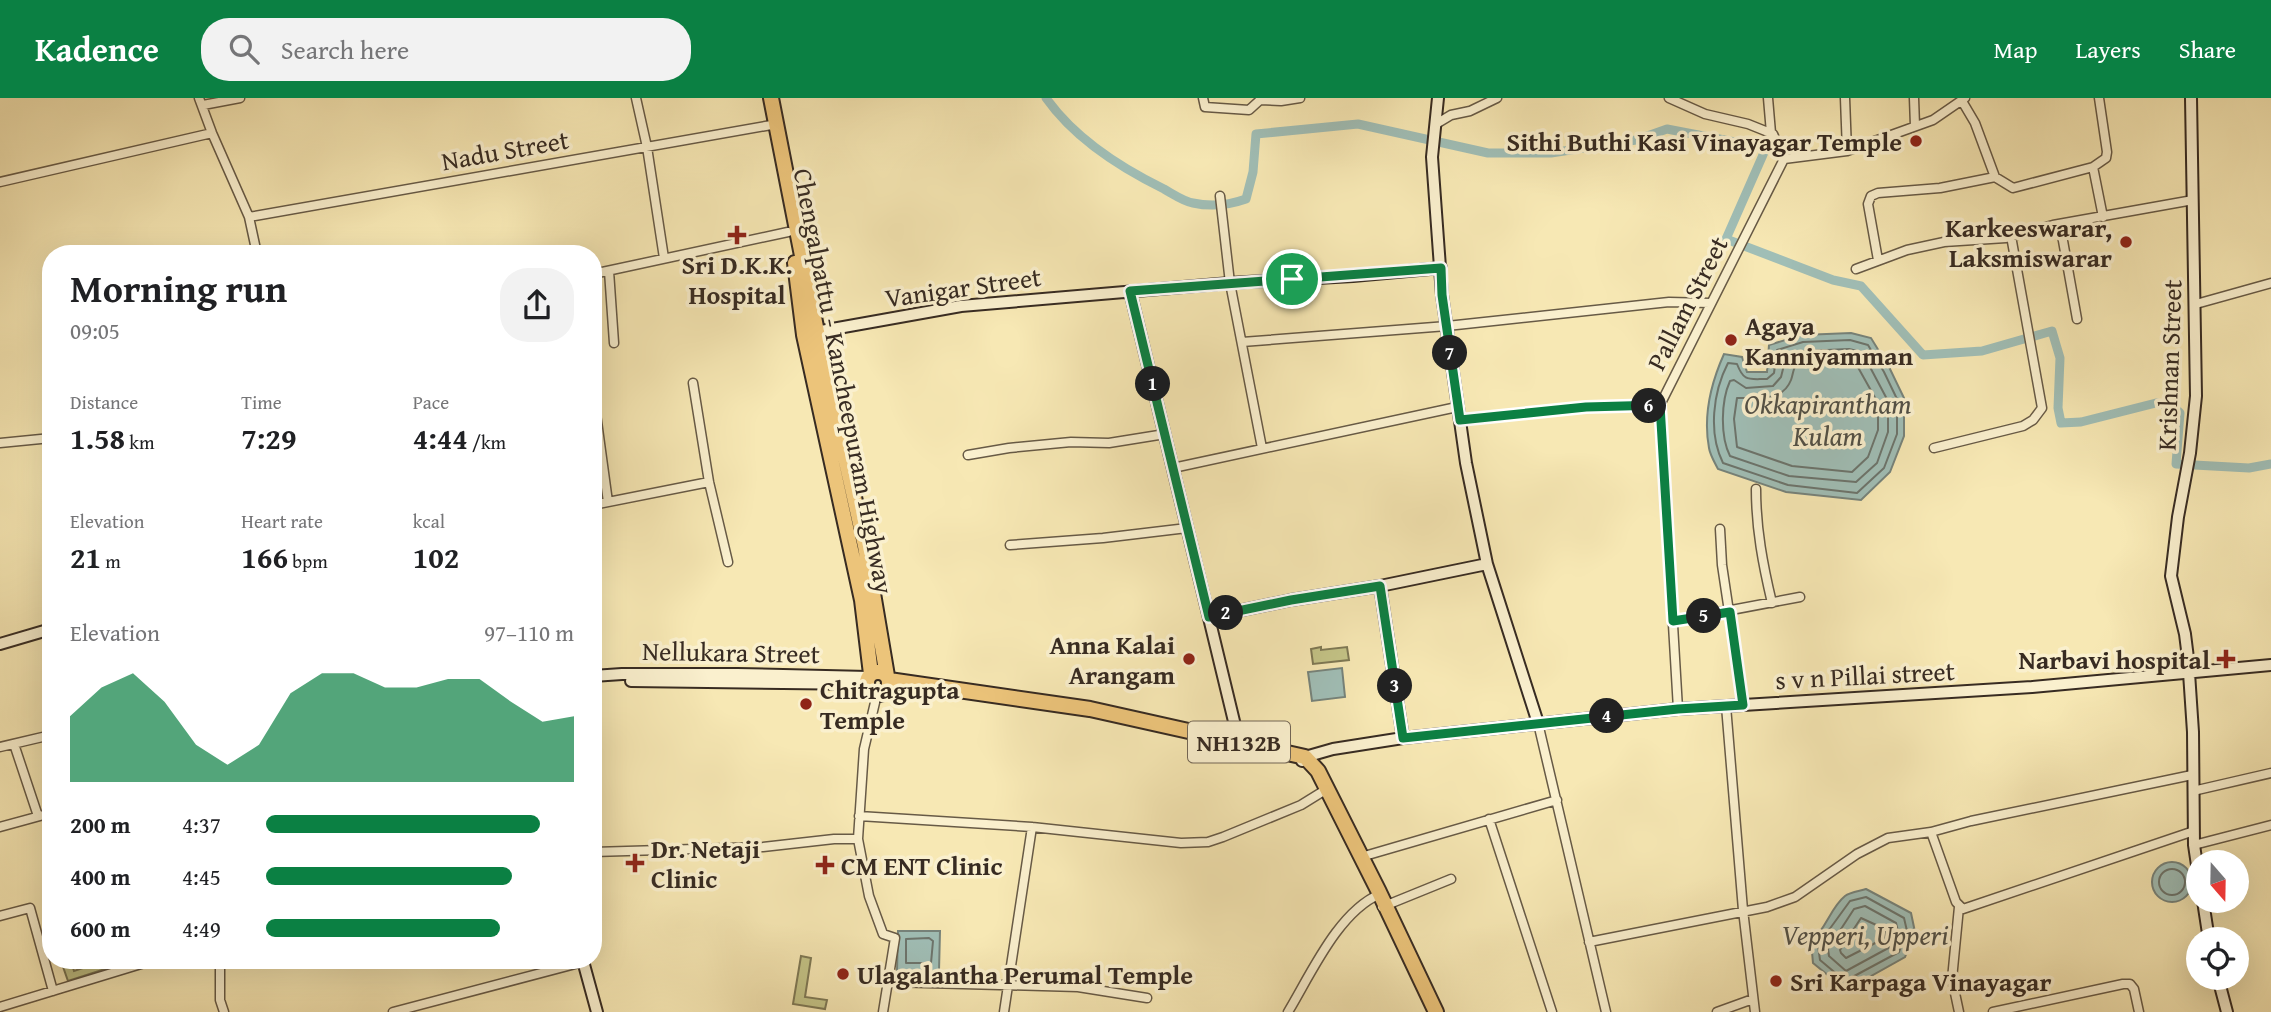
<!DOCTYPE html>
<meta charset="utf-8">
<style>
:root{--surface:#fff;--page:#f2f2f2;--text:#202124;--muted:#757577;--accent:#0b8043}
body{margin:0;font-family:"Gentium Book Plus",serif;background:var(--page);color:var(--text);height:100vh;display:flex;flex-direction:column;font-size:26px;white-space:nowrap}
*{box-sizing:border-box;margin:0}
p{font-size:23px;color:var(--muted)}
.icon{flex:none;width:38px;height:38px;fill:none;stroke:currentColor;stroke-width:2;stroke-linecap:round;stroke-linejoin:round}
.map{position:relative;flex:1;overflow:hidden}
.panel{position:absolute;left:42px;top:147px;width:560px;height:724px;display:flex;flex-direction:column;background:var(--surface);border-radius:28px;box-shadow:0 7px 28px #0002}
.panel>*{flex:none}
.needle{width:46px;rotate:160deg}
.fabs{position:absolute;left:2186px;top:752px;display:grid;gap:14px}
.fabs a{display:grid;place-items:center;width:63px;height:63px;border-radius:50%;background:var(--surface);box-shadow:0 7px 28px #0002;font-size:35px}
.pin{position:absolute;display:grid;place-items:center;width:60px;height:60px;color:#fff;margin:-30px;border:4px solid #fff;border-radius:50%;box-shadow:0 2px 7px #0007}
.km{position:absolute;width:35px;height:35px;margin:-18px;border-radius:50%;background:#222;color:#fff;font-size:19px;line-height:35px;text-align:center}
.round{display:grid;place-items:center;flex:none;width:74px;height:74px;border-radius:28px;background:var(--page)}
.head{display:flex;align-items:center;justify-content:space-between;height:119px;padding:0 28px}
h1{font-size:38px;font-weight:800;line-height:52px}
.stats{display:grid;grid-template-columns:repeat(3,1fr);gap:10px;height:119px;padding:7px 28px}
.stats div{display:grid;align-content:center}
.stats b{font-size:30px;font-weight:800}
.stats small{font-size:19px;font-weight:400}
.stats p{font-size:19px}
.chart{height:196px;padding:14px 28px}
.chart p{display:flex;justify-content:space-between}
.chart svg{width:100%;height:126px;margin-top:7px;fill:var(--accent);opacity:.7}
ul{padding:0 28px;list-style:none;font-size:23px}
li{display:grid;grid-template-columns:112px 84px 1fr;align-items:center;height:52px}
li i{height:18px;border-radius:9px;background:var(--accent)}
header{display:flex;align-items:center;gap:42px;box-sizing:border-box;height:98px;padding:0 35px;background:var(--accent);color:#fff}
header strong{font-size:33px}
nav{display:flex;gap:38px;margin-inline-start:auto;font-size:24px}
.search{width:490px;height:63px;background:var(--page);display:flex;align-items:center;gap:18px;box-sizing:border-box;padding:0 24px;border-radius:28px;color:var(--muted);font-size:26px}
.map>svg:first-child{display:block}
.green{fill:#c4c487;stroke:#7e7854;stroke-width:2}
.water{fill:#a0beb6;stroke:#76837b;stroke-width:2}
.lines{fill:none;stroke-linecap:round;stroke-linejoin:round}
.shore{stroke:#6c746c;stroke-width:2}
.canal{stroke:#a0beb6;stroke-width:9}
.street-casing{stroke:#675a46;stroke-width:11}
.secondary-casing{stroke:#372b22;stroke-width:14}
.highway-casing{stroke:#372b22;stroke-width:18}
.street{stroke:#faf0ce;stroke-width:8}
.secondary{stroke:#faf0ce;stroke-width:10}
.highway{stroke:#ecc47a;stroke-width:14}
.route-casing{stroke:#fff;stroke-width:14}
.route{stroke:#0b8043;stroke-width:9}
.poi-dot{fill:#8f2418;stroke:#faf0ce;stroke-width:2.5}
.labels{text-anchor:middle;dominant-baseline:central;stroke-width:7;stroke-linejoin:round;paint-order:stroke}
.shield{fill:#faf0ce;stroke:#726656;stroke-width:2}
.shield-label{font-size:24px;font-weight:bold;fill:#372b22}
.poi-label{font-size:26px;font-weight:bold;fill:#372b22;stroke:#faf0ce;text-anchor:start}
.street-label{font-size:26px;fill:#372b22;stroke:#faf0ce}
.water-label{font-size:28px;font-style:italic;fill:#515047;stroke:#faf0ce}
</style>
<header>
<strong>Kadence</strong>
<div class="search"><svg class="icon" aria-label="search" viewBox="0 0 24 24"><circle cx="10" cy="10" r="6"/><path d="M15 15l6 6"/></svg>Search here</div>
<nav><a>Map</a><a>Layers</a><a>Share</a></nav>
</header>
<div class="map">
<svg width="2271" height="914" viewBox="0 0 2271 914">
<rect width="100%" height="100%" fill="#f7e8b4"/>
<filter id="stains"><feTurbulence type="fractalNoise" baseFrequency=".00286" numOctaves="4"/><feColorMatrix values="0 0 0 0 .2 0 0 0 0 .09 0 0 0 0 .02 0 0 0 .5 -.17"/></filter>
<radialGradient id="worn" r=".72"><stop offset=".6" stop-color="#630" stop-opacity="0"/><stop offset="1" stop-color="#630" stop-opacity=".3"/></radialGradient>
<path class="green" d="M1321,549V552L1347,549L1349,562L1313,566L1311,551Z
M801,858L811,860L805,899L827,902L825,911L793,906Z
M61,863H71L74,873L104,863H130L68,883Z"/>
<path class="water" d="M1851,235L1871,240L1890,271L1904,300V338L1890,374L1861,402L1786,394L1718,371C1715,365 1710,357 1709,350C1703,318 1711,285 1724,256L1742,259L1747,274H1767L1769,247L1802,237Z
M1342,570L1345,599L1312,603L1308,574Z
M2152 784a20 20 0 1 1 40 0a20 20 0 1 1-40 0Z
M1866,791L1911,815L1915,834L1905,859L1846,892L1813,865L1811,843C1826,832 1830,810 1845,798C1850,794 1860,793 1866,791Z
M898,833H940L939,873H897Z"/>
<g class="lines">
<path class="shore" d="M1850,242L1868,247L1884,274L1897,301V336L1884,370L1857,395L1788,387L1723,365C1708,335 1713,294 1728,265L1737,266C1744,284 1748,281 1767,281L1774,275L1777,252L1803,244Z
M1849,251L1862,254L1888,303V334L1877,365L1856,384L1789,378L1730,358C1720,338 1721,303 1730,283L1734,282L1746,290L1773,288L1781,279L1786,259L1804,253Z
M1848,261L1855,264L1878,305V332L1868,359L1852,374L1792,368L1737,349L1734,321L1737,300C1756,299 1782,305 1791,282C1793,277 1793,271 1796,267L1807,263Z
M2159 784a13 13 0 1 1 26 0a13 13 0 1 1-26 0Z
M1866,799L1904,820L1907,833L1899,854L1845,883L1820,862L1818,847L1850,803Z
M1865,808L1896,825L1898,833L1892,848L1846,873L1829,858L1828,851L1854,811Z
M1861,820L1885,831L1886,835L1883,841L1846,860L1841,855L1840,852Z
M929,840L933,843L931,865H906V841Z"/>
<path class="canal" d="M1046,0C1075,41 1119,69 1164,91C1173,96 1183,103 1193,105C1211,109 1229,107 1246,101L1253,74L1256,36L1358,26L1488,55H1551L1636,42L1667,31L1766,50L1726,141L1833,182L1861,188L1923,257L1982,253L2052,233L2060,260L2058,310L2061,325L2081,324L2156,305L2174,309L2180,315L2176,366L2249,370L2271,366"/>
<defs>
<path id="street" d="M199,0L212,35L249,119L257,156
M636,0L647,49L664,160
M1203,0L1205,9L1249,12L1260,2L1281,3L1300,0
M1669,0L1705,16L1748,26L1773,36L1784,61
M1768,0L1771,35
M1845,0L1847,53
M1914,0L1915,28
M1962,3L1975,25L1995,79
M203,7L240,0
M1436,26L1451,17L1470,13L1497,0
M2093,69L2106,60L2107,54L2099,0
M0,84L212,35
M1220,98L1230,185L1262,350
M249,119L777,26
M2060,126L2077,221
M1878,162L1868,106L1871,98L1878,95L1940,90L1995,79L2013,90L2093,69L2103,119
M1856,171L1907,152L1944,144L2006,140L2053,127L2193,102
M609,173L614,245
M593,176L788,134
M2196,206L2271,185
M1242,244L1447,228L1669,204L1710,205
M693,285L709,384L728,464
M593,294L608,404
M1460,322L1585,309L1660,307
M0,345L51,340
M1934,350L2023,328L2033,322L2042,310L2011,138
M968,357L1009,350L1071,344L1109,345L1165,336
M1173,370L1457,309
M1756,391C1756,431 1763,467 1772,505
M593,407L709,384
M1720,431L1722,467L1743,607
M1010,447L1103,440L1187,430
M1673,523L1800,499
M1726,608L1743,812L1755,914
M1678,611L1660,307L1784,61L1847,53L1933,22L1965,0
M1538,625L1606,914
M14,646L38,718
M0,649L51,637
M2193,693L2271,675
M859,718L1032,729L1181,745L1208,744L1223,739L1301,707L1322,694
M1489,721L1552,914
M0,729L51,715
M1931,734L1956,804L1963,811L2194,733
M858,741L864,651L877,596
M2194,747L2271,727
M593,754L763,749L834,741H858L869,798L883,836L895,840L883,914
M1361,759L1557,702
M1382,809L1451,781
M1959,809L1952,881L1959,914
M0,818L30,810L53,893
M1589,844L1767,809L1795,799L1857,756L1888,740L1931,734L1971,723L2192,677
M220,863V902L224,914
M889,884L1078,889L1147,900
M0,909L151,863
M393,914L583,864
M1004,914L1032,729
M1288,914C1311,876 1338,814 1380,796
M1717,914L1753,901
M1993,914L2123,886H2130L2134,891L2139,914"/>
<path id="secondary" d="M1438,0L1432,59L1442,197L1466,365L1487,466L1538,625
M2191,0L2196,298L2190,355L2178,419L2171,478L2185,536L2188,560L2193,634L2194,747L2198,774
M1130,193L1239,644V651
M810,235L961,208L1230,185L1353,178L1441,170
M1380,488L1487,466
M1209,519L1291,502L1380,488L1403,640
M0,546L51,531
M593,578L622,576H737L868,579
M631,583L867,586
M1302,663L1305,659L1333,651L1403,640L1678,611L2032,589L2271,567
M2203,803L2209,842
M583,863L597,914
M2218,880L2227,914"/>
<path id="highway" d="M771,0L817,234L865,448L887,578
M795,165L804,237L862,502L871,576
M867 585a11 11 0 1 1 22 0a11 11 0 1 1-22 0Z
M889,582L1090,611L1305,659L1318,673L1379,794L1436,914"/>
</defs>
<use href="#street" class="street-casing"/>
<use href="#secondary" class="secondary-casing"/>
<use href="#highway" class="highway-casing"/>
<use href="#street" class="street"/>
<use href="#secondary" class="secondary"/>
<use href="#highway" class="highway"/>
</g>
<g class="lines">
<defs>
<path id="route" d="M1441,170L1442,197L1460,322L1586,309L1660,307L1673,523L1730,514L1743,607L1678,611L1403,640L1380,488L1291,502L1209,519L1130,193Z"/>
</defs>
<use href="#route" class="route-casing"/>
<use href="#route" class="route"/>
</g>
<g class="poi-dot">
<circle cx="1916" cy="43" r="7"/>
<path d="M733.5 126.5h7v7h7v7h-7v7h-7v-7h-7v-7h7z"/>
<circle cx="2126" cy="144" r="7"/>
<circle cx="1731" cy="242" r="7"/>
<circle cx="1189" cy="561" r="7"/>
<path d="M2222.5 550.5h7v7h7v7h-7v7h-7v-7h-7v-7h7z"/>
<circle cx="806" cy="606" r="7"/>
<path d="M631.5 754.5h7v7h7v7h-7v7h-7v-7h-7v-7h7z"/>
<path d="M821.5 756.5h7v7h7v7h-7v7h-7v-7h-7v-7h7z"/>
<circle cx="843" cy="876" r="7"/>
<circle cx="1776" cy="883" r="7"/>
</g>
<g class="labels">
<rect class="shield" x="1188" y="623.5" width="102" height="41" rx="5"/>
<g class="shield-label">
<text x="1239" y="644">NH132B</text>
</g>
<g class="poi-label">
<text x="1902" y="43" text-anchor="end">Sithi Buthi Kasi Vinayagar Temple</text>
<text x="2112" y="129" text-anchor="end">Karkeeswarar,<tspan x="2112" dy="30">Laksmiswarar</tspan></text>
<text x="737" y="166" text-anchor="middle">Sri D.K.K.<tspan x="737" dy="30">Hospital</tspan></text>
<text x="1745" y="227">Agaya<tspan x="1745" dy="30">Kanniyamman</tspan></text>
<text x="1175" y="546" text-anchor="end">Anna Kalai<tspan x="1175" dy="30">Arangam</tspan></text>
<text x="2210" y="561" text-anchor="end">Narbavi hospital</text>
<text x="820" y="591">Chitragupta<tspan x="820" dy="30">Temple</tspan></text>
<text x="651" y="750">Dr. Netaji<tspan x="651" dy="30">Clinic</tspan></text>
<text x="841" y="767">CM ENT Clinic</text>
<text x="857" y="876">Ulagalantha Perumal Temple</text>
<text x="1790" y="883">Sri Karpaga Vinayagar</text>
</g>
<g class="street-label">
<text transform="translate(505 52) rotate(-10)">Nadu Street</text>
<text transform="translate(963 189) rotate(-8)">Vanigar Street</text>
<text transform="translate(1687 205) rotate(-63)">Pallam Street</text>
<text transform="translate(2169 267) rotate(-88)">Krishnan Street</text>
<text transform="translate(844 283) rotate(79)">Chengalpattu - Kancheepuram Highway</text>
<text transform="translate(731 554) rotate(1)">Nellukara Street</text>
<text transform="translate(1865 577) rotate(-3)">s v n Pillai street</text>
</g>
<g class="water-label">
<text x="1828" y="305">Okkapirantham<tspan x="1828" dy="32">Kulam</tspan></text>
<text x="1865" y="836">Vepperi, Upperi</text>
</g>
</g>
<rect width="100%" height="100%" filter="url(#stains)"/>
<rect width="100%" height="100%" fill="url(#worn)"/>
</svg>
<div class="fabs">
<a><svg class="needle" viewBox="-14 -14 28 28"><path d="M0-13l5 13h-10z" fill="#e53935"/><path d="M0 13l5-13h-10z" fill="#757577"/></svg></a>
<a><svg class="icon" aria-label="locate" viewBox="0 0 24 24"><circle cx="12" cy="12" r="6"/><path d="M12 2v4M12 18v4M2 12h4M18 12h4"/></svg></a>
</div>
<div class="pin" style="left:1292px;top:181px;background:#1e9e55"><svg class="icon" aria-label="arrive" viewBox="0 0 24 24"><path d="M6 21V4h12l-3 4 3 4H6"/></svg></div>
<b class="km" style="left:1153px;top:286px">1</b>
<b class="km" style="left:1226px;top:515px">2</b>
<b class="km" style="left:1395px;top:588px">3</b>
<b class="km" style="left:1607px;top:618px">4</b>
<b class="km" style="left:1704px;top:518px">5</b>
<b class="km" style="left:1649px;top:308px">6</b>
<b class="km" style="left:1450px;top:255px">7</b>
<section class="panel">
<div class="head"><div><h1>Morning run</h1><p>09:05</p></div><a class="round"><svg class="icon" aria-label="share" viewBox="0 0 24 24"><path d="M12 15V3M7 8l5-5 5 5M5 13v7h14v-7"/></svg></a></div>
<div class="stats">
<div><p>Distance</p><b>1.58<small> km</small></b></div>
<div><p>Time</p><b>7:29</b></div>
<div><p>Pace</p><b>4:44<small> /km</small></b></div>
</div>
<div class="stats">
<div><p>Elevation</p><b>21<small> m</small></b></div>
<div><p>Heart rate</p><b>166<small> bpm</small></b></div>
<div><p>kcal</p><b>102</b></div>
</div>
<div class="chart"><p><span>Elevation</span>97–110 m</p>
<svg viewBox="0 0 160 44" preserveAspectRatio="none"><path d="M0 44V21L10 11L20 6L30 16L40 31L50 38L60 31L70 13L80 6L90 6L100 11L110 11L120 8L130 8L140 16L150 23L160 21V44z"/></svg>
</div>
<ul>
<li><b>200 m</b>4:37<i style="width:89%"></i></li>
<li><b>400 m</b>4:45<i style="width:80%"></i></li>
<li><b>600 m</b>4:49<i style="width:76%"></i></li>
</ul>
</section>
</div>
